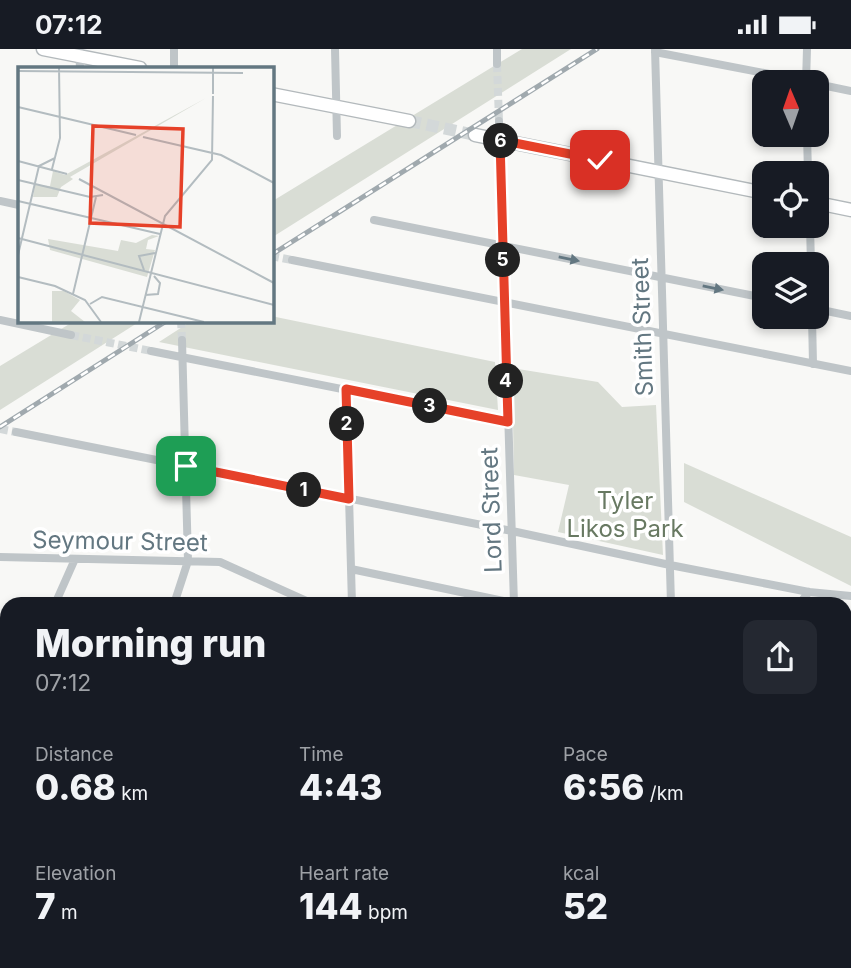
<!DOCTYPE html>
<style>
:root{--surface:#171b24;--page:#242831;--text:#f1f3f6;--muted:#9ea1a6}
body{margin:0;font-family:Inter,sans-serif;background:var(--page);color:var(--text);height:100vh;display:flex;flex-direction:column;font-size:26px;white-space:nowrap}
*{box-sizing:border-box;margin:0}
p{font-size:23px;color:var(--muted)}
.icon{flex:none;width:38px;height:38px;fill:none;stroke:currentColor;stroke-width:2;stroke-linecap:round;stroke-linejoin:round}
.map{position:relative;flex:1;overflow:hidden}
.drawer{position:absolute;left:0px;top:548px;width:852px;height:373px;display:flex;flex-direction:column;background:var(--surface);border-radius:21px 21px 0 0;box-shadow:0 4px 10px #0003}
.drawer>*{flex:none}
.needle{width:46px;rotate:358deg}
.tools{position:absolute;left:752px;top:21px;display:grid;gap:14px}
.tools a{display:grid;place-items:center;width:77px;height:77px;border-radius:14px;background:var(--surface);box-shadow:0 4px 10px #0003;font-size:35px}
.pin{position:absolute;display:grid;place-items:center;width:60px;height:60px;color:#fff;margin:-30px;border-radius:14px;box-shadow:0 4px 10px #0006}
.km{position:absolute;width:35px;height:35px;margin:-18px;border-radius:50%;background:#222;color:#fff;font-size:19px;line-height:35px;text-align:center}
.round{display:grid;place-items:center;flex:none;width:74px;height:74px;border-radius:14px;background:var(--page)}
.head{display:flex;align-items:center;justify-content:space-between;height:119px;padding:0 35px}
h1{font-size:38px;font-weight:800;line-height:52px}
.stats{display:grid;grid-template-columns:repeat(3,1fr);gap:10px;height:119px;padding:7px 35px}
.stats div{display:grid;align-content:center}
.stats b{font-size:35px;font-weight:800}
.stats small{font-size:19px;font-weight:400}
.stats p{font-size:19px}
.status{display:flex;justify-content:space-between;align-items:center;height:49px;padding:0 35px;background:var(--surface);direction:ltr}
.status svg{height:19px;fill:currentColor}
.map>svg:first-child{display:block}
.built{fill:#e6e8e7}
.green{fill:#d9ddd5}
.lines{fill:none;stroke-linecap:round;stroke-linejoin:round}
.minor-tunnel{stroke:#d3d8d9;stroke-width:8;stroke-dasharray:8 4;stroke-linecap:butt}
.primary-tunnel{stroke:#d3d8d9;stroke-width:12;stroke-dasharray:12 6;stroke-linecap:butt}
.secondary-casing{stroke:#b1b9bd;stroke-width:13}
.primary-casing{stroke:#b3b9bc;stroke-width:15}
.minor{stroke:#bfc5c8;stroke-width:8}
.tertiary{stroke:#bfc5c8;stroke-width:10}
.secondary{stroke:#fff;stroke-width:10}
.primary{stroke:#fff;stroke-width:12}
.rail-casing{stroke:#a0a9ae;stroke-width:5}
.rail{stroke:#fff;stroke-width:2.5;stroke-dasharray:8;stroke-linecap:butt}
.oneway{fill:#637781}
.route-casing{stroke:#fff;stroke-width:14}
.route{stroke:#e64129;stroke-width:9}
.labels{text-anchor:middle;dominant-baseline:central;stroke-width:7;stroke-linejoin:round;paint-order:stroke}
.street-label{font-size:24px;fill:#637781;stroke:#fff}
.park-label{font-size:24px;fill:#687962;stroke:#fff}
.inset-road{fill:none;stroke:#b3bcc0;stroke-width:2}
.view{fill:#e64129;fill-opacity:0.15;stroke:#e64129;stroke-width:3.5}
.inset-edge{fill:none;stroke:#637781;stroke-width:3.5}
</style>
<div class="status"><b>07:12</b><svg viewBox="0 0 49 12"><path d="M0 12V9h3v3zM5 12V6h3v6zM10 12V3h3v9zM15 12V0h3v12zM26 1h20v11H26zM47 4h2v5h-2z"/></svg></div>
<div class="map">
<svg width="851" height="919" viewBox="0 0 851 919">
<rect width="100%" height="100%" fill="#f8f8f6"/>
<path class="built" d="M851,681V919H773L762,914H845V692Z"/>
<path class="green" d="M522,0H571L271,189V153Z
M271,267L495,313L498,361L159,293L193,271H271Z
M76,271H142L0,361V317Z
M512,319L598,333L622,358L656,356L663,506L558,483L569,436L514,426Z
M684,414L851,488V537L684,453Z"/>
<g class="lines">
<path class="minor-tunnel" d="M497,15L499,72
M271,207L292,211
M181,271L182,291
M71,286L151,302
M0,380L16,383"/>
<path class="primary-tunnel" d="M409,72L475,86"/>
<defs>
<path id="secondary" d="M0,580L7,584
M0,667L7,666
M702,914L714,919"/>
<path id="primary" d="M43,0L140,19
M271,45L409,72
M475,86L765,144
M817,154L851,161"/>
</defs>
<use href="#secondary" class="secondary-casing"/>
<use href="#primary" class="primary-casing"/>
<path class="minor" d="M79,0L80,19
M174,0V19
M335,0L337,87
M497,0V15
M655,0L671,555
M655,3L811,33
M806,33L807,0
M817,35L851,42
M499,72L514,555
M807,86L808,124
M0,152L19,156
M374,171L765,249
M810,177L811,215
M292,211L851,322
M817,260L851,267
M812,268L813,315
M0,271L71,286
M151,302L507,373
M346,340L352,555
M16,383L512,482L670,516L809,543L851,547
M0,508L220,513L313,555
M351,520L513,554
M55,555L75,510
M174,555L188,512L182,291
M799,555L809,543
M845,793L851,796
M544,914L573,919
M403,919L404,914"/>
<path class="tertiary" d="M845,625L851,619
M0,866L7,868
M232,914L260,919
M0,919L7,887
M680,919L681,914"/>
<use href="#secondary" class="secondary"/>
<use href="#primary" class="primary"/>
<defs>
<path id="rail" d="M271,206L597,0
M0,378L168,271
M839,919L851,914"/>
</defs>
<use href="#rail" class="rail-casing"/>
<use href="#rail" class="rail"/>
</g>
<defs><path id="oneway-solid" d="M-6-.8H1V-3.2L6.5 0L1 3.2V.8H-6Z" transform="scale(1.75)"/></defs>
<g class="oneway">
<use href="#oneway-solid" transform="translate(569 210) rotate(11)"/>
<use href="#oneway-solid" transform="translate(713 239) rotate(11)"/>
</g>
<g class="lines">
<defs>
<path id="route" d="M186,417L349,450L346,340L508,373L500,91L600,111"/>
</defs>
<use href="#route" class="route-casing"/>
<use href="#route" class="route"/>
</g>
<g class="labels">
<g class="street-label">
<text transform="translate(642 278) rotate(-92)">Smith Street</text>
<text transform="translate(491 461) rotate(-92)">Lord Street</text>
<text transform="translate(120 492) rotate(1)">Seymour Street</text>
</g>
<g class="park-label">
<text x="625" y="451">Tyler<tspan x="625" dy="28">Likos Park</tspan></text>
</g>
</g>
<g transform="translate(18 18)">
<rect width="256" height="256" fill="#f8f8f6"/>
<path d="M188,31L52,110L55,112L43,120L39,130H15L17,118L32,119L35,104L47,108ZM134,168L141,169L130,173L128,182L137,183L129,210L32,183L30,172L100,184L103,173L118,176ZM34,224H46L62,233L53,244L67,255H34Z" fill="#d9ddd5"/>
<path class="inset-road" d="M195,0V27M0,4L225,6M0,40L118,68M125,70L203,88L256,116M0,94L49,107M34,102L42,71L41,0M61,112L256,216M0,113L72,130L85,128M0,134L142,167M0,171L256,238M0,188L21,99L37,91M126,203L121,189L137,186M0,210L37,219L67,233L83,255M55,227L78,130M127,228L140,227L142,216L136,209M72,237L84,230L186,255M121,255L147,149L194,93L195,29"/>
<path class="view" d="M75,59L165,62L162,160L72,156Z"/>
<rect width="256" height="256" class="inset-edge"/>
</g>
</svg>
<div class="tools">
<a><svg class="needle" viewBox="-14 -14 28 28"><path d="M0-13l5 13h-10z" fill="#e53935"/><path d="M0 13l5-13h-10z" fill="#9ea1a6"/></svg></a>
<a><svg class="icon" aria-label="locate" viewBox="0 0 24 24"><circle cx="12" cy="12" r="6"/><path d="M12 2v4M12 18v4M2 12h4M18 12h4"/></svg></a>
<a><svg class="icon" aria-label="layers" viewBox="0 0 24 24"><path d="M12 4l9 5-9 5-9-5zM3 14l9 5 9-5"/></svg></a>
</div>
<div class="pin" style="left:186px;top:417px;background:#1e9e55"><svg class="icon" aria-label="arrive" viewBox="0 0 24 24"><path d="M6 21V4h12l-3 4 3 4H6"/></svg></div>
<div class="pin" style="left:600px;top:111px;background:#d93025"><svg class="icon" aria-label="check" viewBox="0 0 24 24"><path d="M5 12l5 5 9-10"/></svg></div>
<b class="km" style="left:304px;top:441px">1</b>
<b class="km" style="left:347px;top:375px">2</b>
<b class="km" style="left:430px;top:357px">3</b>
<b class="km" style="left:506px;top:332px">4</b>
<b class="km" style="left:503px;top:211px">5</b>
<b class="km" style="left:501px;top:92px">6</b>
<section class="drawer">
<div class="head"><div><h1>Morning run</h1><p>07:12</p></div><a class="round"><svg class="icon" aria-label="share" viewBox="0 0 24 24"><path d="M12 15V3M7 8l5-5 5 5M5 13v7h14v-7"/></svg></a></div>
<div class="stats">
<div><p>Distance</p><b>0.68<small> km</small></b></div>
<div><p>Time</p><b>4:43</b></div>
<div><p>Pace</p><b>6:56<small> /km</small></b></div>
</div>
<div class="stats">
<div><p>Elevation</p><b>7<small> m</small></b></div>
<div><p>Heart rate</p><b>144<small> bpm</small></b></div>
<div><p>kcal</p><b>52</b></div>
</div>
</section>
</div>
